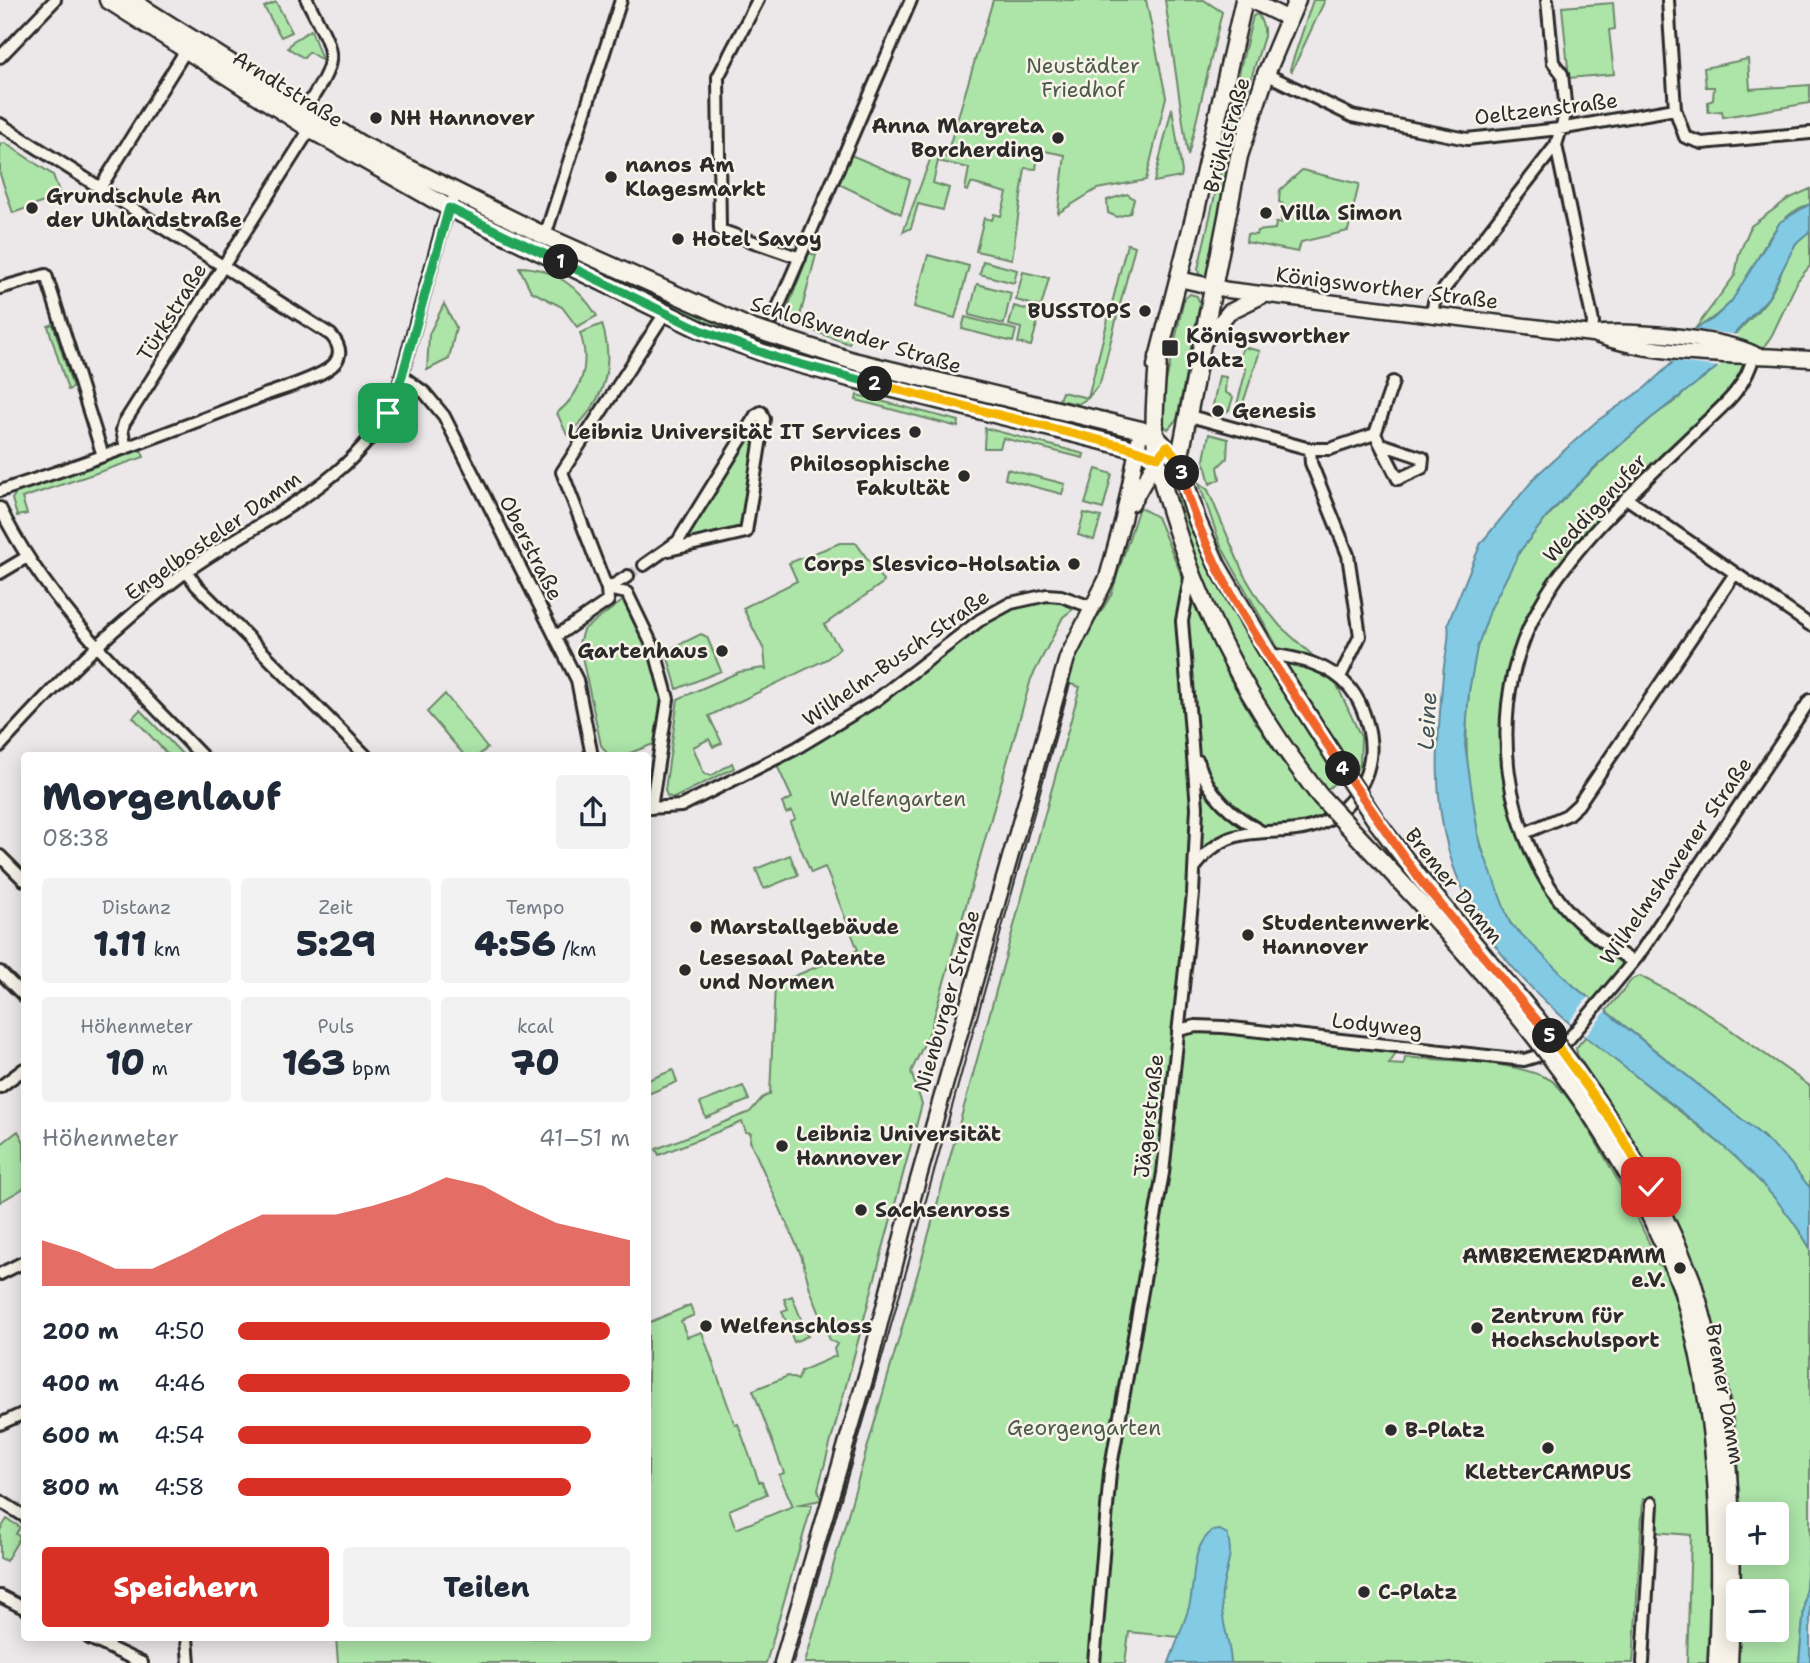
<!DOCTYPE html>
<html lang="de">
<meta charset="utf-8">
<style>
:root{--surface:#fff;--page:#f2f2f3;--text:#1f2937;--muted:#747a83;--accent:#d93025}
body{margin:0;font-family:"Shantell Sans",sans-serif;background:var(--page);color:var(--text);height:100vh;display:flex;flex-direction:column;font-size:26px;white-space:nowrap}
*{box-sizing:border-box;margin:0}
p{font-size:23px;color:var(--muted)}
.icon{flex:none;width:38px;height:38px;fill:none;stroke:currentColor;stroke-width:2;stroke-linecap:round;stroke-linejoin:round}
.map{position:relative;flex:1;overflow:hidden}
.side{position:absolute;left:21px;top:752px;width:630px;height:889px;display:flex;flex-direction:column;background:var(--surface);border-radius:7px;box-shadow:0 4px 18px #0003}
.side>*{flex:none}
.fabs{position:absolute;left:1726px;top:1502px;display:grid;gap:14px}
.fabs a{display:grid;place-items:center;width:63px;height:63px;border-radius:7px;background:var(--surface);box-shadow:0 4px 18px #0003;font-size:35px}
.pin{position:absolute;display:grid;place-items:center;width:60px;height:60px;color:#fff;margin:-30px;border-radius:14px;box-shadow:0 4px 10px #0006}
.km{position:absolute;width:35px;height:35px;margin:-18px;border-radius:50%;background:#222;color:#fff;font-size:19px;line-height:35px;text-align:center}
.round{display:grid;place-items:center;flex:none;width:74px;height:74px;border-radius:7px;background:var(--page)}
.summary{display:flex;align-items:center;justify-content:space-between;height:119px;padding:0 21px}
h1{font-size:38px;font-weight:800;line-height:52px}
.metrics{display:grid;grid-template-columns:repeat(3,1fr);gap:10px;height:119px;padding:7px 21px}
.metrics div{display:grid;align-content:center;border-radius:7px;background:var(--page);text-align:center}
.metrics b{font-size:35px;font-weight:800}
.metrics small{font-size:19px;font-weight:400}
.metrics p{font-size:19px}
.chart{height:196px;padding:14px 21px}
.chart p{display:flex;justify-content:space-between}
.chart svg{width:100%;height:126px;margin-top:7px;fill:var(--accent);opacity:.7}
.button{display:flex;gap:14px;margin-top:auto;padding:14px 21px}
.button a{flex:1;height:80px;border-radius:7px;background:var(--accent);color:#fff;font-size:28px;font-weight:800;line-height:80px;text-align:center}
.button a+a{background:var(--page);color:var(--text)}
ul{padding:0 21px;list-style:none;font-size:23px}
li{display:grid;grid-template-columns:112px 84px 1fr;align-items:center;height:52px}
li i{height:18px;border-radius:9px;background:var(--accent)}
.map>svg:first-child{display:block}
.green{fill:#ade5a9;stroke:#6c886a;stroke-width:2;fill-rule:evenodd}
.water{fill:#83cbe4;stroke:#608b9a;stroke-width:2}
.pier{fill:#ece7e9}
.lines{fill:none;stroke-linecap:round;stroke-linejoin:round}
.minor-tunnel{stroke:#c5c1c3;stroke-width:10;stroke-dasharray:10 5;stroke-linecap:butt}
.minor-casing{stroke:#2b2b2b;stroke-width:16}
.tertiary-casing{stroke:#2b2b2b;stroke-width:19}
.secondary-casing{stroke:#2b2b2b;stroke-width:21}
.minor{stroke:#f7f3e8;stroke-width:10}
.tertiary{stroke:#f7f3e8;stroke-width:14}
.secondary{stroke:#f7f3e8;stroke-width:16}
.tram{stroke:#2b2b2b;stroke-width:2}
.secondary-bridge-casing{stroke:#2b2b2b;stroke-width:21;stroke-linecap:butt}
.secondary-bridge{stroke:#f7f3e8;stroke-width:16}
.split-1-casing{stroke:#fff;stroke-width:14}
.split-2-casing{stroke:#fff;stroke-width:14}
.split-3-casing{stroke:#fff;stroke-width:14}
.split-4-casing{stroke:#fff;stroke-width:14}
.split-5-casing{stroke:#fff;stroke-width:14}
.split-6-casing{stroke:#fff;stroke-width:14}
.split-1{stroke:#22a559;stroke-width:9}
.split-2{stroke:#22a559;stroke-width:9}
.split-3{stroke:#f5b400;stroke-width:9}
.split-4{stroke:#f0652b;stroke-width:9}
.split-5{stroke:#f0652b;stroke-width:9}
.split-6{stroke:#f5b400;stroke-width:9}
.poi-dot{fill:#2b2b2b;stroke:#f7f3e8;stroke-width:2.5}
.labels{text-anchor:middle;dominant-baseline:central;stroke-width:5;stroke-linejoin:round;paint-order:stroke}
.park-label{font-size:21px;fill:#4c5a4a;stroke:#f7f3e8}
.street-label{font-size:21px;fill:#2b2b2b;stroke:#f7f3e8}
.poi-label{font-size:21px;font-weight:bold;fill:#2b2b2b;stroke:#f7f3e8;text-anchor:start}
.water-label{font-size:23px;font-style:italic;fill:#415359;stroke:#f7f3e8}
</style>
<div class="map">
<svg width="1810" height="1663" viewBox="0 0 1810 1663">
<rect width="100%" height="100%" fill="#ece7e9"/>
<filter id="ink" filterUnits="userSpaceOnUse"><feTurbulence type="fractalNoise" baseFrequency=".0143" numOctaves="2"/><feDisplacementMap in="SourceGraphic" scale="14" xChannelSelector="R" yChannelSelector="G"/><feConvolveMatrix kernelMatrix="1 2 1 2 8 2 1 2 1" color-interpolation-filters="sRGB"/></filter>
<g filter="url(#ink)">
<path class="green" d="M993,0H1146L1166,97L1146,180L1097,189L1058,213L1065,155L1039,150L1036,169L1025,168L1012,259L976,251L984,218L992,220L994,214L1001,216L1007,193L971,183L968,191L965,190L969,168L938,161L933,183L949,188L943,210L918,204L911,228L903,232L933,152L946,157Z
M1165,0H1204L1222,12L1188,156Z
M1313,0H1325L1292,71L1290,69Z
M276,2L292,32L281,37L264,7Z
M1613,3L1615,29L1609,30L1614,74L1569,78L1562,7Z
M1258,14L1264,28V36L1234,134L1206,277L1200,278L1198,269L1224,156L1226,127L1253,16Z
M311,30L322,60L309,52L304,58L288,48L293,41Z
M1748,59L1750,89L1810,85V103L1723,117L1722,111L1708,112V102L1713,100L1714,87H1706L1704,68Z
M1172,108L1182,172L1181,177L1154,182Z
M5,143L53,175L63,203L58,204L55,198L13,213L0,174V144Z
M851,155L910,180L901,214L839,184Z
M1302,170L1359,184L1348,231L1301,242L1298,252L1246,242L1247,234L1256,235L1257,231L1275,229L1276,223H1281L1283,204L1279,202L1280,190Z
M1810,189V204C1766,217 1757,273 1730,303C1719,314 1708,322 1695,329L1735,275L1739,254L1751,226L1788,199Z
M1127,194L1134,199L1130,213L1117,217L1108,213L1107,200Z
M482,214L562,252L865,374L801,359L693,320L481,218Z
M1810,231V266L1798,280L1772,335L1746,374L1624,496L1529,625L1507,709L1518,811L1559,898L1633,962L1597,1004C1567,981 1534,956 1512,925C1501,911 1497,892 1491,876C1454,775 1455,641 1521,550C1556,502 1601,461 1647,422C1657,412 1670,406 1681,396C1700,378 1715,355 1733,336C1745,323 1759,312 1769,297C1783,276 1787,244 1810,231Z
M1127,244L1135,246L1100,383L1088,398L1078,404L1059,400L1062,392L1088,398Z
M809,253L816,255L800,316L851,335L849,344L783,320Z
M928,255L969,266L955,318L914,307Z
M983,261L1017,270L1014,283L980,274Z
M519,267C553,267 580,288 597,316L577,327L562,307L531,291Z
M1023,272L1049,278L1041,307L1016,300Z
M977,284L1011,293L1004,324L969,315Z
M1190,294L1197,296L1200,303L1177,419L1168,429L1161,423L1164,391L1184,299Z
M444,304L456,327L449,359L427,370L429,334Z
M1014,306L1040,313L1031,346L1018,343L1021,328L1009,325Z
M965,317L1016,330L1013,342L962,329Z
M53,324L73,388L68,390L48,326Z
M602,324C616,369 602,406 567,435L557,413C582,393 591,364 580,333Z
M1243,347L1260,351L1241,409L1236,408L1246,370L1239,359Z
M1219,376L1226,377L1225,392L1233,397L1229,410L1220,416L1212,410Z
M857,395L959,421L958,427L856,400Z
M761,412L746,532L669,550Z
M985,428L1084,454L1083,458L1003,438L1000,448H984Z
M1209,434L1228,439L1227,458L1218,467L1220,479L1210,484L1204,460Z
M141,450L144,457L22,498L27,514L17,516L12,499L17,492Z
M1007,469L1065,484L1062,494L1005,479Z
M1096,469L1112,474L1103,509L1085,504Z
M1199,483L1208,490L1244,575L1259,600L1280,626L1331,672L1361,737L1360,764L1354,775L1280,663L1277,646L1221,546Z
M1177,494C1215,599 1279,687 1340,779L1325,791L1272,721L1212,607L1172,497Z
M1139,507L1157,517L1193,602L1230,679L1256,723L1284,764L1329,818L1227,839L1196,866L1178,1030L1196,1026L1400,1047L1389,1064L1404,1065L1405,1057C1451,1062 1507,1059 1549,1079C1575,1092 1647,1233 1658,1264L1663,1267C1716,1393 1713,1529 1707,1663H1687L1691,1535L1654,1532L1655,1500L1643,1499L1633,1663H1169L1180,1637L1129,1632L1125,1663H805L923,1255L1080,687L1067,683L1080,646L1111,595Z
M1084,513L1101,517L1094,540L1078,535Z
M840,543H856L884,582L824,625L840,648L827,659L709,716L722,743L713,747L709,739L693,747L704,774L711,776L732,763L734,768L674,798L667,796L665,790L678,699L739,672L763,668L766,670L764,650L743,608L797,581L789,563Z
M1047,595L1081,603L1063,617L1031,679L930,1031L911,1072L922,1104L818,1489L821,1500L796,1505H812L766,1663H338L336,1638H648V1323L690,1305L694,1315L681,1321L687,1337L702,1332L735,1425L738,1424L759,1482H762L767,1494L729,1510L736,1529L793,1506L779,1475L784,1473L753,1390L788,1376L798,1380L801,1371L836,1356L834,1349L837,1344L830,1340L810,1289L801,1255L750,1141L751,1133L746,1132L742,1122L659,1155L656,1149L750,1112L762,1098L770,1094L775,984L858,950L825,867L811,873L790,822L795,819L792,811L786,813L782,803L792,798L775,761L832,729L980,620Z
M624,600L654,662L659,681L662,705L656,743L625,755L609,756L601,745L579,643L583,630Z
M701,634L707,637L721,671L677,689L666,651Z
M445,694L487,748L478,756H465L427,712Z
M140,710L184,756H169L133,717Z
M790,855L798,875L764,889L756,869Z
M1640,976L1697,1006L1810,1086V1188L1764,1137L1606,1011L1632,979Z
M1586,1036L1748,1166L1784,1206L1810,1248V1542L1799,1663H1733L1738,1552H1776V1514H1739L1737,1444L1727,1379L1697,1272L1659,1183L1577,1054L1576,1048ZM1738,1591H1776V1629H1738Z
M673,1070L677,1082L648,1094V1080Z
M743,1086L749,1100L706,1118L700,1103Z
M18,1131L24,1142V1188L0,1202V1145Z
M792,1296L801,1319L797,1323L808,1336L794,1342L782,1311L788,1309L784,1299Z
M7,1519L20,1527L16,1534L20,1537L6,1561L0,1558V1530Z"/>
<path class="water" d="M1810,204V231L1796,243L1768,298L1734,334L1716,368L1650,419L1594,468L1550,513L1520,551L1491,608L1477,648L1469,691L1465,745L1479,841L1510,923L1575,987L1754,1129L1786,1158L1810,1188V1248C1718,1089 1499,1036 1448,849C1432,789 1438,735 1443,675C1444,657 1451,641 1448,623L1481,543L1537,475L1597,421L1646,387L1672,363L1695,329L1713,319L1731,302L1780,222Z
M1220,1530L1227,1534C1235,1554 1224,1573 1222,1593C1219,1617 1230,1639 1231,1663H1169C1176,1644 1183,1626 1189,1607C1196,1582 1189,1549 1212,1531Z
M1810,1542V1663H1799Z"/>
<path class="pier" d="M1693,329L1739,335L1720,367L1670,361Z
M1588,997L1606,1011L1586,1036L1569,1022Z"/>
<g class="lines">
<path class="minor-tunnel" d="M628,576L644,565"/>
<defs>
<path id="minor" d="M758,0L718,77L720,230L800,258
M1547,0L1553,62L1562,74L1566,112L1556,145L1593,322L1592,334
M1668,0L1675,109L1685,137L1702,143L1810,133
M0,57L55,0
M1266,74L1352,116L1467,139L1559,129L1675,109
M304,111C340,55 337,59 307,0
M0,124L331,335C338,343 343,353 335,363C325,376 284,388 267,394C179,429 90,462 0,491
M100,188L186,50
M545,236L621,0
M0,288L46,275L103,456
M1432,315L1434,302L1556,145
M773,319L911,0
M402,376L425,393L444,416L577,680L592,756
M1186,415L1310,449H1330L1375,434L1393,382
M1375,434L1398,479L1422,468L1423,458L1381,444
M126,448L122,430L124,423L310,129
M1310,449L1311,463L1348,555L1360,636L1340,677
M1626,498L1810,625
M0,508C47,604 129,680 202,756
M644,565L678,541L756,415L761,412L764,419L746,532L669,550
M187,572L196,585L366,756
M0,573L27,557
M607,589L627,593L655,651L668,699L651,808
M607,589L628,576
M555,637L608,601L607,589L562,472L665,313
M0,746C61,679 114,625 187,571C261,518 358,483 396,395L443,225L456,192
M1198,761C1208,795 1232,815 1262,832
M648,808L681,806L795,749L876,700L980,620L1011,603L1047,595L1061,596L1094,608
M1525,833L1567,815L1578,805L1734,575
M0,856L24,880
M1196,866C1205,854 1214,845 1228,839C1250,830 1273,833 1296,830C1334,826 1365,794 1370,758C1373,736 1364,705 1350,688C1330,664 1298,658 1269,654
M1633,962C1614,949 1594,937 1578,921C1540,885 1516,825 1509,774C1489,616 1588,535 1691,436C1717,411 1746,391 1754,354
M0,972L24,996
M1178,1030L1196,1026L1223,1027L1524,1060L1554,1051L1568,1040L1638,956L1810,700
M0,1087L24,1069
M0,1274L24,1262
M0,1424L24,1413
M0,1501L24,1516
M0,1596L24,1608
M89,1638L142,1663
M187,1638L189,1663
M1094,1663L1110,1472L1163,1173L1193,894L1197,807L1182,621L1191,572
M1643,1663L1652,1503"/>
<path id="tertiary" d="M1250,0L1289,19
M1179,279L1228,290L1592,334C1626,329 1724,338 1754,354
M1593,334C1661,359 1739,353 1810,359
M1202,344L1229,312L1264,295
M1132,503L1158,457
M782,1663L869,1366L904,1229L1067,658L1107,578L1123,519L1141,430"/>
<path id="secondary" d="M108,0L310,129L449,208L703,331L777,358L849,378L1123,446L1158,457
M130,0L360,144L545,236L751,328L853,361L1141,430L1155,436L1179,461
M1297,0L1266,74L1239,156L1179,461L1197,520L1217,565L1269,654L1346,775
M1158,357C1157,383 1153,411 1155,437C1157,472 1169,507 1180,540C1212,635 1258,716 1319,795
M1156,366L1196,210L1244,0
M1377,822L1421,880L1536,1018
M1692,1281C1731,1406 1736,1533 1729,1663
M1681,1286C1719,1410 1723,1534 1717,1663"/>
</defs>
<use href="#minor" class="minor-casing"/>
<use href="#tertiary" class="tertiary-casing"/>
<use href="#secondary" class="secondary-casing"/>
<use href="#minor" class="minor"/>
<use href="#tertiary" class="tertiary"/>
<use href="#secondary" class="secondary"/>
<path class="tram" d="M793,1663L880,1365L1070,684"/>
<defs>
<path id="secondary-bridge" d="M1346,775L1377,822
M1319,795C1458,943 1608,1093 1681,1286
M1536,1018C1601,1100 1654,1183 1692,1281"/>
</defs>
<use href="#secondary-bridge" class="secondary-bridge-casing"/>
<use href="#secondary-bridge" class="secondary-bridge"/>
</g>
</g>
<g class="lines" filter="url(#ink)">
<defs>
<path id="split-1" d="M388,413L402,376L449,208L561,262"/>
<path id="split-2" d="M561,262L703,331L777,358L875,384"/>
<path id="split-3" d="M875,384L1123,446L1158,457L1167,446L1179,460L1182,473"/>
<path id="split-4" d="M1182,473C1208,582 1285,676 1343,769"/>
<path id="split-5" d="M1343,769L1420,880L1550,1036"/>
<path id="split-6" d="M1550,1036L1612,1121L1651,1187"/>
</defs>
<use href="#split-1" class="split-1-casing"/>
<use href="#split-2" class="split-2-casing"/>
<use href="#split-3" class="split-3-casing"/>
<use href="#split-4" class="split-4-casing"/>
<use href="#split-5" class="split-5-casing"/>
<use href="#split-6" class="split-6-casing"/>
<use href="#split-1" class="split-1"/>
<use href="#split-2" class="split-2"/>
<use href="#split-3" class="split-3"/>
<use href="#split-4" class="split-4"/>
<use href="#split-5" class="split-5"/>
<use href="#split-6" class="split-6"/>
</g>
<g class="poi-dot">
<circle cx="376" cy="118" r="7"/>
<circle cx="1058" cy="138" r="7"/>
<circle cx="611" cy="177" r="7"/>
<circle cx="32" cy="208" r="7"/>
<circle cx="1266" cy="213" r="7"/>
<circle cx="678" cy="239" r="7"/>
<circle cx="1145" cy="311" r="7"/>
<rect x="1161" y="339" width="18" height="18" rx="3.5"/>
<circle cx="1218" cy="411" r="7"/>
<circle cx="915" cy="432" r="7"/>
<circle cx="964" cy="476" r="7"/>
<circle cx="1074" cy="564" r="7"/>
<circle cx="722" cy="651" r="7"/>
<circle cx="696" cy="927" r="7"/>
<circle cx="1248" cy="935" r="7"/>
<circle cx="685" cy="970" r="7"/>
<circle cx="782" cy="1146" r="7"/>
<circle cx="861" cy="1210" r="7"/>
<circle cx="1680" cy="1268" r="7"/>
<circle cx="706" cy="1326" r="7"/>
<circle cx="1477" cy="1328" r="7"/>
<circle cx="1391" cy="1430" r="7"/>
<circle cx="1548" cy="1448" r="7"/>
<circle cx="1364" cy="1592" r="7"/>
</g>
<g class="labels">
<g class="park-label">
<text x="1083" y="66">Neustädter<tspan x="1083" dy="24">Friedhof</tspan></text>
<text x="898" y="799">Welfengarten</text>
<text x="1084" y="1428">Georgengarten</text>
</g>
<g class="street-label">
<text transform="translate(288 89) rotate(32)">Arndtstraße</text>
<text transform="translate(1546 109) rotate(-7)">Oeltzenstraße</text>
<text transform="translate(1227 135) rotate(-74)">Brühlstraße</text>
<text transform="translate(1387 288) rotate(7)">Königsworther Straße</text>
<text transform="translate(172 312) rotate(-58)">Türkstraße</text>
<text transform="translate(856 335) rotate(17)">Schloßwender Straße</text>
<text transform="translate(1595 508) rotate(-47)">Weddigenufer</text>
<text transform="translate(213 536) rotate(-35)">Engelbosteler Damm</text>
<text transform="translate(531 548) rotate(63)">Oberstraße</text>
<text transform="translate(896 658) rotate(-35)">Wilhelm-Busch-Straße</text>
<text transform="translate(1676 861) rotate(-55)">Wilhelmshavener Straße</text>
<text transform="translate(1454 886) rotate(51)">Bremer Damm</text>
<text transform="translate(947 1001) rotate(-74)">Nienburger Straße</text>
<text transform="translate(1377 1025) rotate(6)">Lodyweg</text>
<text transform="translate(1149 1116) rotate(-83)">Jägerstraße</text>
<text transform="translate(1725 1394) rotate(80)">Bremer Damm</text>
</g>
<g class="poi-label">
<text x="390" y="118">NH Hannover</text>
<text x="1044" y="126" text-anchor="end">Anna Margreta<tspan x="1044" dy="24">Borcherding</tspan></text>
<text x="625" y="165">nanos Am<tspan x="625" dy="24">Klagesmarkt</tspan></text>
<text x="46" y="196">Grundschule An<tspan x="46" dy="24">der Uhlandstraße</tspan></text>
<text x="1280" y="213">Villa Simon</text>
<text x="692" y="239">Hotel Savoy</text>
<text x="1131" y="311" text-anchor="end">BUSSTOPS</text>
<text x="1186" y="336">Königsworther<tspan x="1186" dy="24">Platz</tspan></text>
<text x="1232" y="411">Genesis</text>
<text x="901" y="432" text-anchor="end">Leibniz Universität IT Services</text>
<text x="950" y="464" text-anchor="end">Philosophische<tspan x="950" dy="24">Fakultät</tspan></text>
<text x="1060" y="564" text-anchor="end">Corps Slesvico-Holsatia</text>
<text x="708" y="651" text-anchor="end">Gartenhaus</text>
<text x="1262" y="923">Studentenwerk<tspan x="1262" dy="24">Hannover</tspan></text>
<text x="710" y="927">Marstallgebäude</text>
<text x="699" y="958">Lesesaal Patente<tspan x="699" dy="24">und Normen</tspan></text>
<text x="796" y="1134">Leibniz Universität<tspan x="796" dy="24">Hannover</tspan></text>
<text x="875" y="1210">Sachsenross</text>
<text x="1666" y="1256" text-anchor="end">AMBREMERDAMM<tspan x="1666" dy="24">e.V.</tspan></text>
<text x="1491" y="1316">Zentrum für<tspan x="1491" dy="24">Hochschulsport</tspan></text>
<text x="720" y="1326">Welfenschloss</text>
<text x="1405" y="1430">B-Platz</text>
<text x="1548" y="1472" text-anchor="middle">KletterCAMPUS</text>
<text x="1378" y="1592">C-Platz</text>
</g>
<g class="water-label">
<text transform="translate(1427 721) rotate(-87)">Leine</text>
</g>
</g>
</svg>
<div class="fabs">
<a>+</a>
<a>−</a>
</div>
<div class="pin" style="left:388px;top:413px;background:#1e9e55"><svg class="icon" aria-label="arrive" viewBox="0 0 24 24"><path d="M6 21V4h12l-3 4 3 4H6"/></svg></div>
<div class="pin" style="left:1651px;top:1187px;background:#d93025"><svg class="icon" aria-label="check" viewBox="0 0 24 24"><path d="M5 12l5 5 9-10"/></svg></div>
<b class="km" style="left:561px;top:262px">1</b>
<b class="km" style="left:875px;top:384px">2</b>
<b class="km" style="left:1182px;top:473px">3</b>
<b class="km" style="left:1343px;top:769px">4</b>
<b class="km" style="left:1550px;top:1036px">5</b>
<section class="side">
<div class="summary"><div><h1>Morgenlauf</h1><p>08:38</p></div><a class="round"><svg class="icon" aria-label="share" viewBox="0 0 24 24"><path d="M12 15V3M7 8l5-5 5 5M5 13v7h14v-7"/></svg></a></div>
<div class="metrics">
<div><p>Distanz</p><b>1.11<small> km</small></b></div>
<div><p>Zeit</p><b>5:29</b></div>
<div><p>Tempo</p><b>4:56<small> /km</small></b></div>
</div>
<div class="metrics">
<div><p>Höhenmeter</p><b>10<small> m</small></b></div>
<div><p>Puls</p><b>163<small> bpm</small></b></div>
<div><p>kcal</p><b>70</b></div>
</div>
<div class="chart"><p><span>Höhenmeter</span>41–51 m</p>
<svg viewBox="0 0 160 44" preserveAspectRatio="none"><path d="M0 44V28L10 32L20 38L30 38L40 32L50 25L60 19L70 19L80 19L90 16L100 12L110 6L120 9L130 16L140 22L150 25L160 28V44z"/></svg>
</div>
<ul>
<li><b>200 m</b>4:50<i style="width:95%"></i></li>
<li><b>400 m</b>4:46<i style="width:100%"></i></li>
<li><b>600 m</b>4:54<i style="width:90%"></i></li>
<li><b>800 m</b>4:58<i style="width:85%"></i></li>
</ul>
<div class="button"><a>Speichern</a><a>Teilen</a></div>
</section>
</div>
